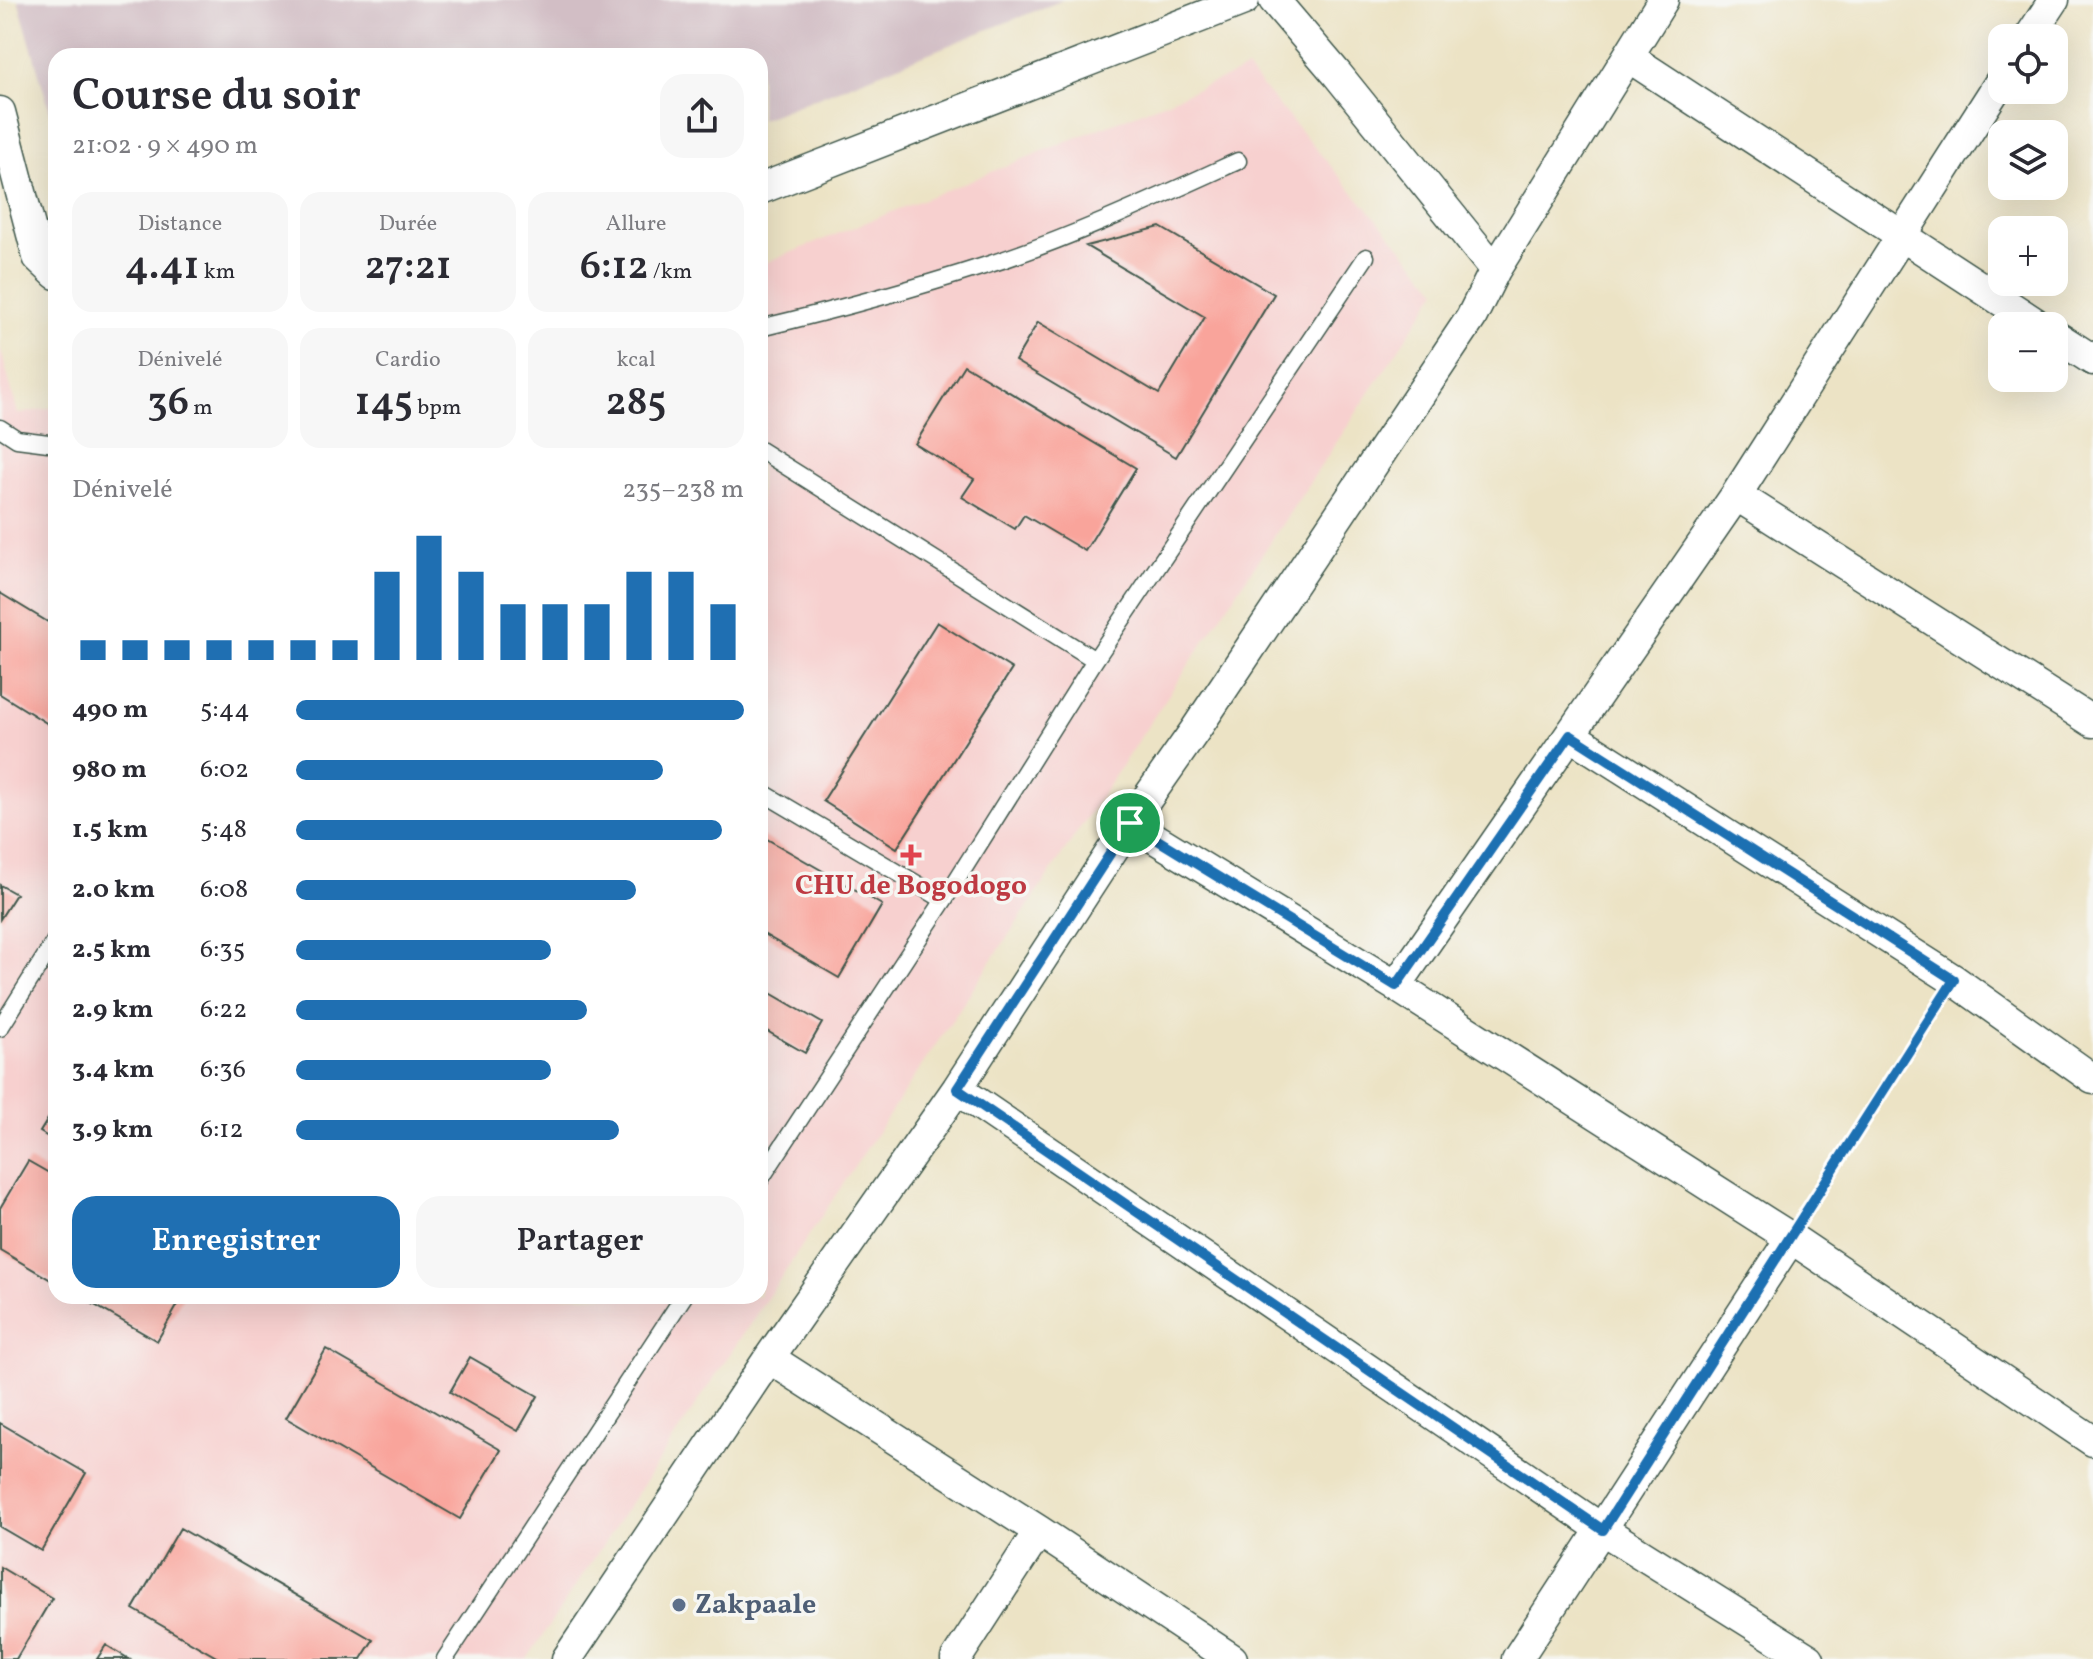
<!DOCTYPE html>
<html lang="fr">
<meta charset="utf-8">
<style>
:root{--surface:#fff;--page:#f7f7f7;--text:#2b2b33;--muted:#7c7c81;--accent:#1f6fb2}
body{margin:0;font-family:Vollkorn,serif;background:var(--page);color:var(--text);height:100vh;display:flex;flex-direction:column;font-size:30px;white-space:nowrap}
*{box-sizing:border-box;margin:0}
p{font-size:26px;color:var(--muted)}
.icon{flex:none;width:44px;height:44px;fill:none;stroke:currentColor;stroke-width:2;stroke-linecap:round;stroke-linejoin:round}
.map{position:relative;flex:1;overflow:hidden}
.side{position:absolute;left:48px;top:48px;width:720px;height:1256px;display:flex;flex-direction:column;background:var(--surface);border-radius:24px;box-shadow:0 8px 32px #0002}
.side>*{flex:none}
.buttons{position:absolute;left:1988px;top:24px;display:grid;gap:16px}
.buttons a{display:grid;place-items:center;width:80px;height:80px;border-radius:16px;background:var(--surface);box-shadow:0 8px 32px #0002;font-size:40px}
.pin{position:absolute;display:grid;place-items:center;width:68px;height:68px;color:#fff;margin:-34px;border:4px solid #fff;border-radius:50%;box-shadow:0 2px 8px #0007}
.round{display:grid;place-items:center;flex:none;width:84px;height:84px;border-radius:24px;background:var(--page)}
.summary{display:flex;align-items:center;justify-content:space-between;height:136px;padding:0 24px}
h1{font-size:44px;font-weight:600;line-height:60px}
.metrics{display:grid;grid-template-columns:repeat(3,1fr);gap:12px;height:136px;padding:8px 24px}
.metrics div{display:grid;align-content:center;border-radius:20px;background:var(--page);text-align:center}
.metrics b{font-size:40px;font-weight:600}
.metrics small{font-size:22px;font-weight:400}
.metrics p{font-size:22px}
.chart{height:224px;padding:16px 24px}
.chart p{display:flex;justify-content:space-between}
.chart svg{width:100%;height:144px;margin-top:8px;stroke:var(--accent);stroke-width:6}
.action{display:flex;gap:16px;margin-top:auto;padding:16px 24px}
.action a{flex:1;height:92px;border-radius:24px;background:var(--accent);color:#fff;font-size:32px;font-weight:600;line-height:92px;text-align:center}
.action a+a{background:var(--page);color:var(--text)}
ul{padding:0 24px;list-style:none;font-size:26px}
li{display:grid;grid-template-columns:128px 96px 1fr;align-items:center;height:60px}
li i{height:20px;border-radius:10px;background:var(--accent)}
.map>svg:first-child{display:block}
.built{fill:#f7d0cf}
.industrial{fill:#d2bec5}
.building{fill:#f9a49b}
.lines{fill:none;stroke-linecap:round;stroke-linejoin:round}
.lane-casing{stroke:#3e564a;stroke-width:19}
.street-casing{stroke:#3e564a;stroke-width:33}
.path{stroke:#3e564a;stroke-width:5;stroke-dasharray:2 6;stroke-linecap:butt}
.lane{stroke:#fff;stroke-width:16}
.street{stroke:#fff;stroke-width:30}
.route-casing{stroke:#fff;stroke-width:16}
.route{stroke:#1f6fb2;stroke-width:10}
.health-dot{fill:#e0444e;stroke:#f6f6f2;stroke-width:3}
.service-dot{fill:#5c6f8a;stroke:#f6f6f2;stroke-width:3}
.labels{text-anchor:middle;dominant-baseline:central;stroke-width:7;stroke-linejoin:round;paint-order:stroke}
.health-label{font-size:28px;font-weight:bold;fill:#be3a42;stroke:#f6f6f2}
.service-label{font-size:28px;font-weight:bold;fill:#4e5e75;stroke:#f6f6f2;text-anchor:start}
</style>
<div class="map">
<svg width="2093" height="1659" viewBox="0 0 2093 1659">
<rect width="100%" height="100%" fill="#f6f6f2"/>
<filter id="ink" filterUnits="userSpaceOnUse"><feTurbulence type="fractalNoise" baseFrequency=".0125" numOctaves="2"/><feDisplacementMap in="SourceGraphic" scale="16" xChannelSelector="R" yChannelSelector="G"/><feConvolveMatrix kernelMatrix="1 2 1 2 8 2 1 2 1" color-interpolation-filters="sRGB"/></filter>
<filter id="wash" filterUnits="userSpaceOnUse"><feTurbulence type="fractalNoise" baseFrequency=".006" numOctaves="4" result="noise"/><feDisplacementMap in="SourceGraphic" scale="32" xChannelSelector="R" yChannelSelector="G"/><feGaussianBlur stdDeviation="1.8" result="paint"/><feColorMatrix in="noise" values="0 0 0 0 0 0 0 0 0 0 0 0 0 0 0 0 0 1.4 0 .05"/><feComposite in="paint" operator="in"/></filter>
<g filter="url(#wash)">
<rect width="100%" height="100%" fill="#ece3c5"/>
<path class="built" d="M1247,69L1438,290L527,1659H0V347L18,414L56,407V1296H760V265Z"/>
<path class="industrial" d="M18,0H1063L760,120V56H56V133Z"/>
<g id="blocks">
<path class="building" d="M1160,227L1274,294L1176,457L1015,361L1038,322L1159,394L1205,317L1086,246Z
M964,365L1136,468L1085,551L1024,515L1015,529L962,497L974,479L915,444Z
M0,593L56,627V729L0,694Z
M937,622L1012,669L897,848L823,801Z
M760,835L882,905L839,978L760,932Z
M0,885L16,894L0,919Z
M760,987L822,1023L805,1053L760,1027Z
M56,1106V1142L40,1132Z
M28,1161L56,1177V1283L0,1250V1208Z
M79,1296H183L157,1341Z
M326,1349L501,1450L460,1519L286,1418Z
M470,1357L538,1396L518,1431L450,1392Z
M0,1423L86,1473L41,1551L0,1527Z
M180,1528L373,1640L361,1659H220L133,1609Z
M0,1567L52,1598L16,1659H0Z
M106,1645L129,1659H97Z"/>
</g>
</g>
<g filter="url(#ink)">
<use href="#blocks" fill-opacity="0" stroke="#3e564a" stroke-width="2"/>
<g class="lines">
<defs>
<path id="lane" d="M760,328C835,310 910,290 984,266C1069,239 1157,198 1238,161
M0,428L17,439L56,444
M760,450L1095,660
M760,791L944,900
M0,1028L56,939
M760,1180L944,900L1095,660L1366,257
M445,1659L684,1296"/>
<path id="street" d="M1274,0L1337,74L1495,270
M2029,38L2054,0
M1630,58L2040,326
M0,112L38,257L56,274
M760,189L1244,0
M2054,335L2093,360
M1736,495L2093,722
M1570,735L1954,980L2093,1079
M1130,823L1396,986L1791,1238L2093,1441
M1396,986L1736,495L2002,79
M957,1089L1603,1530L1809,1659
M769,1358L1039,1531L1232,1659
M567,1659L769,1358L957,1089L1130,823L1196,729L1471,318L1495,270L1663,0
M956,1659L1039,1531
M1517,1659L1791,1238"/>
</defs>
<use href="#lane" class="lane-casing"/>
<use href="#street" class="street-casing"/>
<path class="path" d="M1808,1210L1936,1009"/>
<use href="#lane" class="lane"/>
<use href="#street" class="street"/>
</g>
</g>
<g class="lines" filter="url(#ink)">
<defs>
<path id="route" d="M1570,735L1954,980L1603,1530L957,1089L1130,823L1396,986Z"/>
</defs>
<use href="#route" class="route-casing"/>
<use href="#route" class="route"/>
</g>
<path class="health-dot" d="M907 843h8v8h8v8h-8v8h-8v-8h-8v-8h8z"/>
<circle class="service-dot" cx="679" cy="1605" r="8"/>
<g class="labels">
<g class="health-label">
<text x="911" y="886">CHU de Bogodogo</text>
</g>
<g class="service-label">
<text x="695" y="1605">Zakpaale</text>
</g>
</g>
</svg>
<div class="buttons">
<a><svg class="icon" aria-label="locate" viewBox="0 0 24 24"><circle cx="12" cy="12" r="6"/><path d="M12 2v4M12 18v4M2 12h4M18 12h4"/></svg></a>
<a><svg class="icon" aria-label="layers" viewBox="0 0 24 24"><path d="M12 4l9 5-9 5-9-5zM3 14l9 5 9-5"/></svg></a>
<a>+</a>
<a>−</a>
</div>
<div class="pin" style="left:1130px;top:823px;background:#1e9e55"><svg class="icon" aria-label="arrive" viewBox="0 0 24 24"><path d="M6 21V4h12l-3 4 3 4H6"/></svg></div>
<section class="side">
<div class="summary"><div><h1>Course du soir</h1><p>21:02 · 9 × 490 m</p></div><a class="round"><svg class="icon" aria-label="share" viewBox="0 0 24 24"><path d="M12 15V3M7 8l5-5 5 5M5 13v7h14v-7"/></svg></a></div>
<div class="metrics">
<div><p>Distance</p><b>4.41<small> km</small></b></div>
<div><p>Durée</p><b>27:21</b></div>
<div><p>Allure</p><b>6:12<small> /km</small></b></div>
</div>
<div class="metrics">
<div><p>Dénivelé</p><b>36<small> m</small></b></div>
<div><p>Cardio</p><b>145<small> bpm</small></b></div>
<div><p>kcal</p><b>285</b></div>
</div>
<div class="chart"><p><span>Dénivelé</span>235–238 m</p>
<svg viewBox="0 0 160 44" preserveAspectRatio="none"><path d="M5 44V38M15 44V38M25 44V38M35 44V38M45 44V38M55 44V38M65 44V38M75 44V17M85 44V6M95 44V17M105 44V27M115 44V27M125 44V27M135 44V17M145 44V17M155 44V27"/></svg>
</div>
<ul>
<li><b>490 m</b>5:44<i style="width:100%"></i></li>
<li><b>980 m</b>6:02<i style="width:82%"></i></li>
<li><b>1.5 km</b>5:48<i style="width:95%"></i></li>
<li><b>2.0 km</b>6:08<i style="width:76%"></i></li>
<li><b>2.5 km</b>6:35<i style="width:57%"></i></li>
<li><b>2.9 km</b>6:22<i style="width:65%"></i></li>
<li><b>3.4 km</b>6:36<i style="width:57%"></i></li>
<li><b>3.9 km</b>6:12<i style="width:72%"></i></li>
</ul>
<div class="action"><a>Enregistrer</a><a>Partager</a></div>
</section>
</div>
